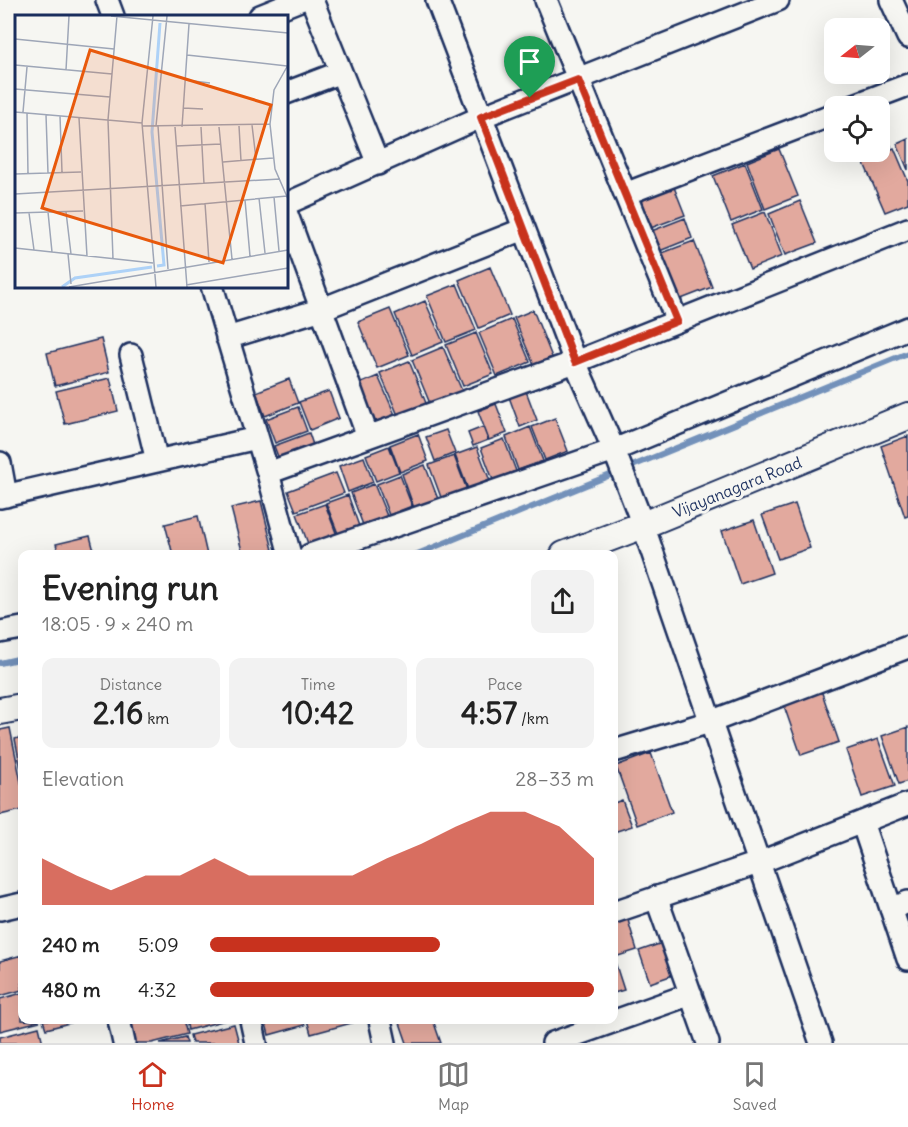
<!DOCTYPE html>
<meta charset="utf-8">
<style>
:root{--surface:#fff;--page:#f2f2f2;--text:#222;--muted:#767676;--line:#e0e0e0;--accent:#c8321e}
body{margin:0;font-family:Delius,sans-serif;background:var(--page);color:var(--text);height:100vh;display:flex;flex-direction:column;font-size:22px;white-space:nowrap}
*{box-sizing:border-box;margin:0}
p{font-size:20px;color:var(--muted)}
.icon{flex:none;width:33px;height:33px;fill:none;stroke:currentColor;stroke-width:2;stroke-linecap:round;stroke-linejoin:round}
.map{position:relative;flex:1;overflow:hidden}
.panel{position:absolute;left:18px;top:550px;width:600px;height:474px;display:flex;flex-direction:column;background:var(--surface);border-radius:12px;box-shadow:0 6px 24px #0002}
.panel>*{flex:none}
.needle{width:39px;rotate:253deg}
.tools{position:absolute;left:824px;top:18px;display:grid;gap:12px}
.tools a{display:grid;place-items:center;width:66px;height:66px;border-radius:12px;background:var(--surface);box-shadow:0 6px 24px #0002;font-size:30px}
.pin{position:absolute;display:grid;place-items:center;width:51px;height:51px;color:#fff;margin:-62px -26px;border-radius:50% 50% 50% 0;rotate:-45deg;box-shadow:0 0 6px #0007}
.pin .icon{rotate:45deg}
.round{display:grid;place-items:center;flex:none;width:63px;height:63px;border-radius:12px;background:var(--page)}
.summary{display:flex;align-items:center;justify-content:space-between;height:102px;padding:0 24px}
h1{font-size:33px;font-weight:800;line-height:45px}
.figures{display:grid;grid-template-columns:repeat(3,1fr);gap:9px;height:102px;padding:6px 24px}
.figures div{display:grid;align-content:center;border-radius:12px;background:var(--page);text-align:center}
.figures b{font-size:30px;font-weight:800}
.figures small{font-size:16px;font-weight:400}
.figures p{font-size:16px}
.chart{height:168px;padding:12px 24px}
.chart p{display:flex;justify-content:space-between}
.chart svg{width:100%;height:108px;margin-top:6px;fill:var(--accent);opacity:.7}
ul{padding:0 24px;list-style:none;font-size:20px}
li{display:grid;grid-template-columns:96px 72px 1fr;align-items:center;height:45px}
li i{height:15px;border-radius:8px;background:var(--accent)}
.tab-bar{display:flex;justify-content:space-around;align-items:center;height:84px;border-top:2px solid var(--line);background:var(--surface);font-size:16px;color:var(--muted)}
.tab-bar a{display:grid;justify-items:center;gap:3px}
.tab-bar .on{color:var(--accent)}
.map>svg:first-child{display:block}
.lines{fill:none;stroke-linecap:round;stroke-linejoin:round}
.stream{stroke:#7391ba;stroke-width:6}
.building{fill:#e2a99e;stroke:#1b2f5e;stroke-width:1.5}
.minor-casing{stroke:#1b2f5e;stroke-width:26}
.tertiary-casing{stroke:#1b2f5e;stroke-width:30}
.minor{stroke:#f6f6f2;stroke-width:21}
.tertiary{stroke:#f6f6f2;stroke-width:26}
.route-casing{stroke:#fff;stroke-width:12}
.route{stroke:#c8321e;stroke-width:8}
.labels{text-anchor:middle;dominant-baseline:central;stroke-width:6;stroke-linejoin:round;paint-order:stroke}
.street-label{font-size:16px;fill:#1b2f5e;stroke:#f6f6f2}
.inset-river{fill:none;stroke:#aed2f7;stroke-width:3}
.inset-road{fill:none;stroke:#9ea6b7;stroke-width:1.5}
.view{fill:#e8590c;fill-opacity:0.15;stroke:#e8590c;stroke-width:3}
.inset-edge{fill:none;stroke:#1b2f5e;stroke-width:3}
</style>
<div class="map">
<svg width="908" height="1043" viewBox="0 0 908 1043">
<rect width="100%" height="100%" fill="#f6f6f2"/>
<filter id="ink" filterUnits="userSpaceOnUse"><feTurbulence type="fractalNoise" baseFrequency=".0167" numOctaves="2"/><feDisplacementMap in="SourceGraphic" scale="12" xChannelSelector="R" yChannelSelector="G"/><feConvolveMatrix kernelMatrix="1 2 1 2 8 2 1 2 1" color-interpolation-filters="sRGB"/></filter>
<g filter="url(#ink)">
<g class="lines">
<path class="stream" d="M415,555L908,353
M0,663L22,658"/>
</g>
<path class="building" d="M879,116L891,146L879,151Z
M908,139V170L897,144Z
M894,148L908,181V203L885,212L863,161Z
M779,149L798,196L765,209L747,162Z
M859,152H877L862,158Z
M745,163L763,209L731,222L713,176Z
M674,187L685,215L648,229L638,202Z
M800,201L817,243L785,255L769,214Z
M765,212L782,256L750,269L732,225Z
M685,218L692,238L657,252L649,232Z
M694,241L712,287L676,301L657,255Z
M490,267L510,315L479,328L459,280Z
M457,284L476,330L446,342L427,296Z
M425,301L443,342L412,355L395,314Z
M390,309L409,355L377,368L358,322Z
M533,310L552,357L534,365L514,318Z
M512,319L530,362L497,376L479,333Z
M476,333L493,374L463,386L446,345Z
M101,339L109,372L55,386L47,353Z
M443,347L463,393L431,406L412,360Z
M409,361L428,408L400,420L380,373Z
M378,376L396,417L374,426L357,385Z
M110,378L118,411L65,424L56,391Z
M289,379L298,403L265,416L256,392Z
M329,391L339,418L310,430L299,402Z
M526,391L537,420L520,427L509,397Z
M496,404L507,433L489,440L478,411Z
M298,407L307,431L275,443L266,419Z
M555,418L568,451L545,460L532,427Z
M483,427L488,440L473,446L468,433Z
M530,427L543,461L518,470L506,437Z
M446,430L455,453L435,461L426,437Z
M309,433L316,454L282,467L274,446Z
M418,434L428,461L400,472L390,445Z
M908,436V516L905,517L881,446Z
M504,439L516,471L493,480L481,448Z
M389,446L399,472L376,481L366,455Z
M477,447L490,481L468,489L455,455Z
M454,456L467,490L442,500L429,465Z
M364,457L373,482L348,492L339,466Z
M425,465L438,499L414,508L402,474Z
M336,473L344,493L296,511L288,491Z
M400,475L412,506L389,515L377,484Z
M374,484L387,516L363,525L351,493Z
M348,495L360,529L339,536L326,503Z
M261,501L273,550L253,555H243L231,508Z
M325,504L338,538L310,549L297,514Z
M795,504L810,548L778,559L762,515Z
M198,516L207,555H173L165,524Z
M754,520L772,573L740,584L722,531Z
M90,536L95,555H59L56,544Z
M821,690L839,742L801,755L783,703Z
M908,727V781L899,784L882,736Z
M10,728L22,787V810L0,815V730Z
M22,737V774L15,739Z
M878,739L895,786L862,797L846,750Z
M651,753L672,812L637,825L616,766Z
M622,800L632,826L614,832V803Z
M627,917L637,950L615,957L614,921Z
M665,942L676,974L650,983L639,951Z
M22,955V990L0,996V961Z
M614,959L624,990L614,993Z
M22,993V1020L40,1021L0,1031V999Z
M43,1020H81L46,1029Z
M129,1020H183L187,1034L152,1043H135Z
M186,1020H226L188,1030Z
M265,1020H303L305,1025L269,1035Z
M307,1020H359V1021L311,1034Z
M399,1020H433L441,1043H407Z
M234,1024L239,1043H192L190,1035Z
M39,1027L43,1043H0V1037Z
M185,1037L187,1043H160Z"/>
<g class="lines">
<defs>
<path id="minor" d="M107,0L113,16
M312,0L378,164
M437,0L575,362L614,450L643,525L821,1043
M546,0L677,321
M891,0L908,37
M260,16L300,0
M286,93L341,72
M852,106L908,85
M625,194L834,114
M286,204L481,117L778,0
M286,212L368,437
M212,286L268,473L290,555
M227,338L322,309L524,229
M131,355L157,461
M0,463L6,496
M268,473L575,362L908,229
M0,497L257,438
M310,555L614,450L908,328
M0,632L22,628
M614,751L710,722L908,647
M862,822L908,959
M656,897L708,1043
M0,909L22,904
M891,909L908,902
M614,912L758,863L908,804
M119,1020L124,1043
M251,1020L256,1043
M380,1020L385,1043
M553,1043L691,994"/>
<path id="tertiary" d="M564,555L643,525L908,416
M0,711L22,707"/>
</defs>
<use href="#minor" class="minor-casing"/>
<use href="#tertiary" class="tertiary-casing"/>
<use href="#minor" class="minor"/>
<use href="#tertiary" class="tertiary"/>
</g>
</g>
<g class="lines" filter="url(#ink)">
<defs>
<path id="route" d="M578,80L677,321L575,362L481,117Z"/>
</defs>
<use href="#route" class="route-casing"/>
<use href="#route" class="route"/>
</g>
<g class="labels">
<g class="street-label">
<text transform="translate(737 487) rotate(-22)">Vijayanagara Road</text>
</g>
</g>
<g transform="translate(15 15)">
<rect width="273" height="273" fill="#f6f6f2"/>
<path class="inset-river" d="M142,251L149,250L137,117L145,8M47,272L60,263L137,252"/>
<path class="inset-road" d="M96,1L273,18M138,1L127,108L141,272M0,24L99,34M172,40L272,51M0,50L97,59M273,50L259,75L255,109L260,154L273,184M51,55L54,1M170,65L195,68M0,74L95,82M168,93L188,94M0,97L127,108M8,97L12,52M12,98L13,159M31,100L33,158M45,101L47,157M64,103L72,241M237,110L241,144M127,111L255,109M141,111L152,1M143,111L153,254M224,111L226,146M160,112L172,272M167,112L174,9M186,112L189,169M204,112L217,244M161,131L206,129M208,147L258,143M0,159L66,157M0,179L265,164M259,182L264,236M244,183L250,238M230,185L235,241M190,188L194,247M165,191L272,181M33,197L37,237M51,197L56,239M0,198L68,196M14,198L19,235M0,233L138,248M53,239L56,269M98,244L93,105L102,1M171,270L273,253M54,272L273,235"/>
<path class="view" d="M75,35L256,90L208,248L27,193Z"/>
<rect width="273" height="273" class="inset-edge"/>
</g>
</svg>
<div class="tools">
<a><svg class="needle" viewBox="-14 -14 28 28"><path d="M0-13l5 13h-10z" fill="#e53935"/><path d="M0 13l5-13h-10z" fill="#767676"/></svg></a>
<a><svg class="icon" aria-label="locate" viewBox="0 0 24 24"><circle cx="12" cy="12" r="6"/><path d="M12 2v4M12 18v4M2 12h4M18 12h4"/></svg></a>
</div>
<div class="pin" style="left:530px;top:98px;background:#1e9e55"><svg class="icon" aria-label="arrive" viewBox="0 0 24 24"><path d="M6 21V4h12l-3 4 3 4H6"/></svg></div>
<section class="panel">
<div class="summary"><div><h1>Evening run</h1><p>18:05 · 9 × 240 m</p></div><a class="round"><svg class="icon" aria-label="share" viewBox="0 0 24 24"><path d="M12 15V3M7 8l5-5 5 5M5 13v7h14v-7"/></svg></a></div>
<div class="figures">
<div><p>Distance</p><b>2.16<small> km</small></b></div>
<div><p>Time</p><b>10:42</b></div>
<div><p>Pace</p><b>4:57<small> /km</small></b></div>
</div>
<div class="chart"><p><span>Elevation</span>28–33 m</p>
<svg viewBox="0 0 160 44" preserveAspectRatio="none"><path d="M0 44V25L10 32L20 38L30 32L40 32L50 25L60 32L70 32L80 32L90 32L100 25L110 19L120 12L130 6L140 6L150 12L160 25V44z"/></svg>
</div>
<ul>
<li><b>240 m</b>5:09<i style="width:60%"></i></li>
<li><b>480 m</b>4:32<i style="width:100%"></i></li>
</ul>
</section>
</div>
<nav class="tab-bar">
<a class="on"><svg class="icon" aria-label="home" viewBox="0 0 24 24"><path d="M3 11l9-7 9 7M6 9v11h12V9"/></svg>Home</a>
<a><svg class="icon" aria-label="map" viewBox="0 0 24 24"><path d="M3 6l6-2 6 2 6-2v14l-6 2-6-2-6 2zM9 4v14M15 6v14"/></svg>Map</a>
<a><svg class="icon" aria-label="saved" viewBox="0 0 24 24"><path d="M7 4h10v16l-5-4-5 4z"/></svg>Saved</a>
</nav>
